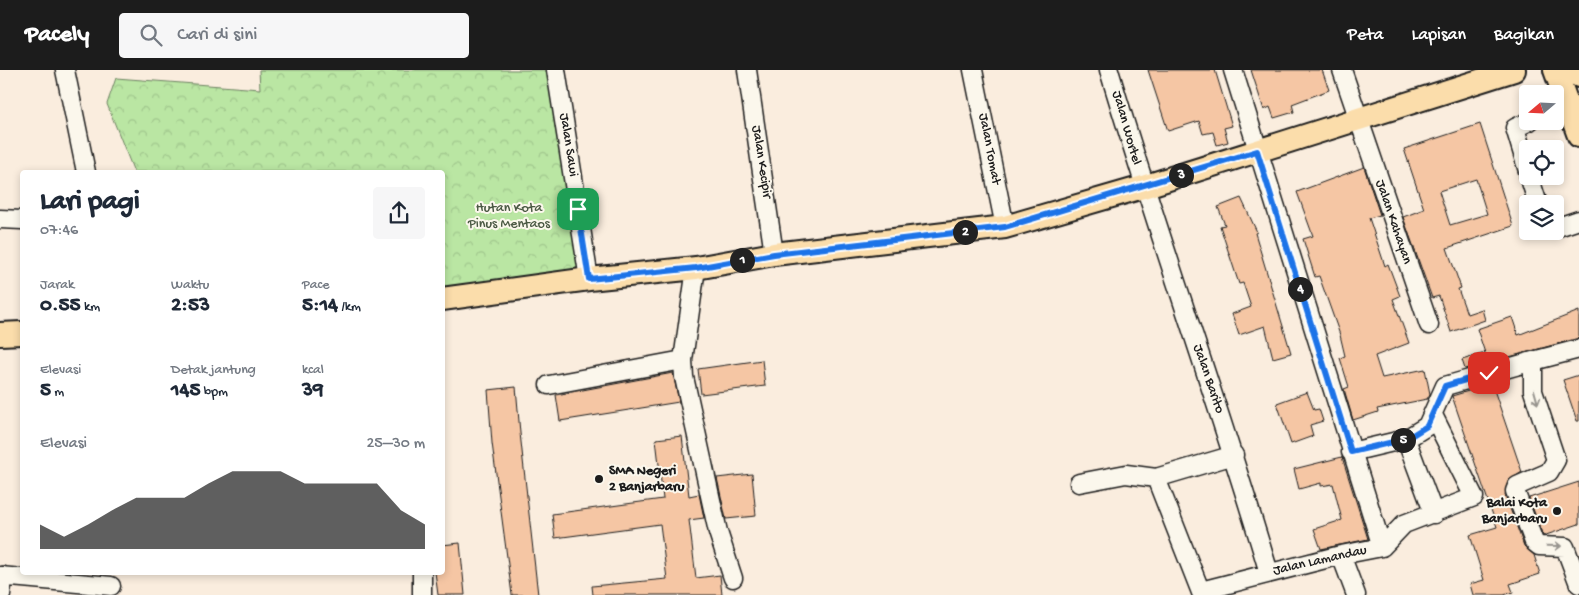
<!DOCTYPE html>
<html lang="id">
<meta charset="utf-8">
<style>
:root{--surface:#fff;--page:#f6f6f7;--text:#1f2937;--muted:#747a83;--accent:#1c1c1c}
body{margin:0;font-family:"Gochi Hand",sans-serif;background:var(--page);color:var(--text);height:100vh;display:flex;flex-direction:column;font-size:19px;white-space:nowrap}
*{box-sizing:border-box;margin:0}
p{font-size:16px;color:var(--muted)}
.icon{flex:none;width:28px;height:28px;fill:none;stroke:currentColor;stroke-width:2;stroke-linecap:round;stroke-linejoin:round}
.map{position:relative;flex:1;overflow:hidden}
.details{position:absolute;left:20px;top:100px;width:425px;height:405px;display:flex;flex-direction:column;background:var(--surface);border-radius:5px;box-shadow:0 2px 8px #0003}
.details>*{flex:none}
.needle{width:32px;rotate:251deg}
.buttons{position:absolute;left:1519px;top:15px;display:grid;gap:10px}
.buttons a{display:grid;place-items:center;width:45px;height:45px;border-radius:5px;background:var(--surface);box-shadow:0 2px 8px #0003;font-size:25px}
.pin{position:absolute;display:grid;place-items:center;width:42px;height:42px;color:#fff;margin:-21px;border-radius:10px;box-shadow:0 2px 8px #0006}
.km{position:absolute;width:25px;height:25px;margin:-12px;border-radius:50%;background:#222;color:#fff;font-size:14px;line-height:25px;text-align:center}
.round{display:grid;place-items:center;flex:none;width:52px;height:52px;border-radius:5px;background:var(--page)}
.overview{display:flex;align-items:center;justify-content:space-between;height:85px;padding:0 20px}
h1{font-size:28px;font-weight:700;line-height:38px}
.figures{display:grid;grid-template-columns:repeat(3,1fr);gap:8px;height:85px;padding:5px 20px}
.figures div{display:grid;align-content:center}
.figures b{font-size:21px;font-weight:700}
.figures small{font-size:14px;font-weight:400}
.figures p{font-size:14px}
.chart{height:140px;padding:10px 20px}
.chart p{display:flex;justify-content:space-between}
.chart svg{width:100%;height:90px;margin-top:5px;fill:var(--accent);opacity:.7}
header{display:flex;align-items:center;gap:30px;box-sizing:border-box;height:70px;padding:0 25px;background:var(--accent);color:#fff}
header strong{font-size:24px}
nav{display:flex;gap:28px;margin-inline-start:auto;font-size:18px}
.search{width:350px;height:45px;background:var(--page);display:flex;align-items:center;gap:12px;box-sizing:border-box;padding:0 18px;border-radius:5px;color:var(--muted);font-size:19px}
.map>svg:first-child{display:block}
.forest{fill:url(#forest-crowns);stroke:#6b8160}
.building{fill:#f5c6a4;stroke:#1c1c1c;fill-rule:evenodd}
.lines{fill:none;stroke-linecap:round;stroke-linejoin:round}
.minor-casing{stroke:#1c1c1c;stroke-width:21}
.major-casing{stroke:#1c1c1c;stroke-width:26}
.minor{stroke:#fbf7ec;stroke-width:18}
.major{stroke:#fbddab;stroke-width:22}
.oneway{stroke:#97948e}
.route-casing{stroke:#fff;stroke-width:10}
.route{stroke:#1a73e8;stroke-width:6}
.poi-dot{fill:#1c1c1c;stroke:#fbf7ec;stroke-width:2}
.labels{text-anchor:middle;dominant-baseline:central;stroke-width:4;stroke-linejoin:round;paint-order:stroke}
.street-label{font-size:14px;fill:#1c1c1c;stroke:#fbf7ec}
.park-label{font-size:14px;fill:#4b5944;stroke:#fbf7ec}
.poi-label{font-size:14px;font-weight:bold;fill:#1c1c1c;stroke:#fbf7ec;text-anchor:start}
</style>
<header>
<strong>Pacely</strong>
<div class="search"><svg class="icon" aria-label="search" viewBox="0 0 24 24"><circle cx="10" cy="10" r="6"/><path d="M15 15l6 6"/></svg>Cari di sini</div>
<nav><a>Peta</a><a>Lapisan</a><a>Bagikan</a></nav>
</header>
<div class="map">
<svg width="1579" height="525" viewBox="0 0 1579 525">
<defs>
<pattern id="forest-crowns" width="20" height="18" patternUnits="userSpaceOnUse" patternTransform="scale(1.25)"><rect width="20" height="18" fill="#bae6a3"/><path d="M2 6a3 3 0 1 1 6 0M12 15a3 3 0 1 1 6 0" fill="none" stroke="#9fc58c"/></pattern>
</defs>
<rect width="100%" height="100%" fill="#faedde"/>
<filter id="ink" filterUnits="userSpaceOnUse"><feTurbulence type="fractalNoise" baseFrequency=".02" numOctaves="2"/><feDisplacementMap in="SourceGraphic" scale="10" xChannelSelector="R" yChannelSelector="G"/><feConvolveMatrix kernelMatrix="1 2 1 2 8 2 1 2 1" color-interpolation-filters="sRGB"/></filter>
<g filter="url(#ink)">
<path class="forest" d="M259,0H554L585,204L443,223L442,102H134L107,34L116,8L260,19Z"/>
<path class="building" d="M1148,0H1215L1232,56L1224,58L1228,72L1217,75L1213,62L1203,64L1199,51L1168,61Z
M1251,0H1322L1329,20L1292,34L1294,42L1274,48L1270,37L1264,40Z
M1480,54L1513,156L1447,178L1461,218L1458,219L1467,244L1482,239L1485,250L1451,262L1439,226L1432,228L1403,147L1424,139L1404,79ZM1476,109L1487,144L1450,155L1439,121Z
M1364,97L1380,145L1369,148L1385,196L1388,194L1400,226L1393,229L1409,273L1375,286L1382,308L1425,299L1430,324L1427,329L1377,339L1378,342L1353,350L1344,319L1349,317L1340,288L1345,286L1340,265L1319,206L1315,207L1303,169L1313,166L1297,122Z
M1241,128L1257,162L1255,163L1291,283L1273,288L1265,256L1239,265L1232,244L1251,237L1243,213L1239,214L1220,156L1225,155L1218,137Z
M1579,241V268L1465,299L1462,290L1485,283L1477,259L1512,247L1518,265Z
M762,290L765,316L701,324L698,299Z
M673,303L679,332L560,351L556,325Z
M1579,305V351H1577L1563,310Z
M1492,314L1522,402L1508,411L1505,425L1524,476L1534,485L1540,504L1510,514L1513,522L1504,525H1473L1470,514L1484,510L1470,465L1497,457L1452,326Z
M516,317L520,363L538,525H512L492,373L488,320Z
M1307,322L1314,340L1319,339L1323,351L1310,355L1313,366L1291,374L1277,333Z
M682,366L689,426L699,424L704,448L689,450L696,508L720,505L722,525H593L592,516L667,509L660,454L555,468L552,444L663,429L656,369Z
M1342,387L1368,469L1321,479L1314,459L1342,450L1333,414L1321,416V413L1299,419L1294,399Z
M752,404L756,446L726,449L717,408Z
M1579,412V454L1543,466L1529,428Z
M460,473L465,525H438L435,502H442V475Z"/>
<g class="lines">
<defs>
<path id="minor" d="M65,0L86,102
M556,0L589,209
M747,0L774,184
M973,0L1005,157
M1109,0C1159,169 1219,334 1269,503
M1233,0L1382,477
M1342,0L1429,255
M1528,101L1515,58L1530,51
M1529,106L1538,134
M0,149L22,150
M1555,158L1579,150
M696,198L683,290L684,307L718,462L733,508
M1579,279L1533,291V321L1556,390L1549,402L1517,416L1515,421L1534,472L1539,476L1565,477L1579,514
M549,315L683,290
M1406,369L1434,444
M1351,382L1406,369L1427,356L1445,316L1533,291
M1156,408L1202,525
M1079,413L1126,404L1156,408L1234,385
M1382,477L1404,454L1474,427L1433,345
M1341,485L1356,525
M0,506L111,516
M1201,521L1341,485L1382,477
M1,525L3,506
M422,525V502"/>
<path id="major" d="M1555,0L1579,66
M1577,0L1579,6
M442,229L589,209L696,198L774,184L1005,157L1143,117L1514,0
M0,264L22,263"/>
</defs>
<use href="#minor" class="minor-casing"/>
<use href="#major" class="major-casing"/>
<use href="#minor" class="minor"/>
<use href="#major" class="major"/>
</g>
<defs><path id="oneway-shaft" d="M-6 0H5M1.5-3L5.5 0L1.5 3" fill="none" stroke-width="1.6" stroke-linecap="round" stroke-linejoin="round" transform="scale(1.25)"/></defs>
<g class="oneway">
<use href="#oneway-shaft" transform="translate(1536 327) rotate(74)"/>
<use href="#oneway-shaft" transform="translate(1554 476) rotate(1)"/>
</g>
</g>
<g class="lines" filter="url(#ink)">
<defs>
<path id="route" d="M578,139L589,209L696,198L774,184L1005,157L1257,81L1351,382L1406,369L1427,356L1445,316L1489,303"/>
</defs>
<use href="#route" class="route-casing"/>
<use href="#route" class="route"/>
</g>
<g class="poi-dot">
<circle cx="599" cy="409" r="5"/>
<circle cx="1557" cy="441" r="5"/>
</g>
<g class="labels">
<g class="street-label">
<text transform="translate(1126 58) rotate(74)">Jalan Wortel</text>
<text transform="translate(568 75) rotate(81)">Jalan Sawi</text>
<text transform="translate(989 79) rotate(79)">Jalan Tomat</text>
<text transform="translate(761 92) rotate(81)">Jalan Kecipir</text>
<text transform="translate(1393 152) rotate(71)">Jalan Kahayan</text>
<text transform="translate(1208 309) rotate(71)">Jalan Barito</text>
<text transform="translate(1320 491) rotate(-13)">Jalan Lamandau</text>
</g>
<g class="park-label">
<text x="509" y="138">Hutan Kota<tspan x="509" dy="16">Pinus Mentaos</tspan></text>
</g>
<g class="poi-label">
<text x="609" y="401">SMA Negeri<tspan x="609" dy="16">2 Banjarbaru</tspan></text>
<text x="1547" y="433" text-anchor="end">Balai Kota<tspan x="1547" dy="16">Banjarbaru</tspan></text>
</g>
</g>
</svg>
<div class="buttons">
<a><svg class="needle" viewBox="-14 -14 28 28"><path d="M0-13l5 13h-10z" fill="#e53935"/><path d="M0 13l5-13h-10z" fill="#747a83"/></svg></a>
<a><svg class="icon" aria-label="locate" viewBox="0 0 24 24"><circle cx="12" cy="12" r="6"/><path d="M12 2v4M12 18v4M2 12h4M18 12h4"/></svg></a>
<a><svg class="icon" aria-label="layers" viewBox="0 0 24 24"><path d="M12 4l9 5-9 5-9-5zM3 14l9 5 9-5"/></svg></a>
</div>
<div class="pin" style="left:578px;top:139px;background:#1e9e55"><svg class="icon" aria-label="arrive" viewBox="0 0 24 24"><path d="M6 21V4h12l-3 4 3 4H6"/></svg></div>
<div class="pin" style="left:1489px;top:303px;background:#d93025"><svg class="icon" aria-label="check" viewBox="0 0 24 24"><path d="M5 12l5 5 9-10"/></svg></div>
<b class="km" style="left:742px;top:190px">1</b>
<b class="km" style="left:965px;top:162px">2</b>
<b class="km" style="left:1181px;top:105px">3</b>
<b class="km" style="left:1300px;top:219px">4</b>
<b class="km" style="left:1403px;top:370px">5</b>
<section class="details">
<div class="overview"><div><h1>Lari pagi</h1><p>07:46</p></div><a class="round"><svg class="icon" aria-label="share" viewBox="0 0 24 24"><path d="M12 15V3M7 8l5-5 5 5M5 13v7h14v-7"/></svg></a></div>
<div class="figures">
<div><p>Jarak</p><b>0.55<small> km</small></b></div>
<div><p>Waktu</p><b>2:53</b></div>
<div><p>Pace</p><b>5:14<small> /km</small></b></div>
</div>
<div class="figures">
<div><p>Elevasi</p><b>5<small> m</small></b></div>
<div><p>Detak jantung</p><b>145<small> bpm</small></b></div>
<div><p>kcal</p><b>39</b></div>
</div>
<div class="chart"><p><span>Elevasi</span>25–30 m</p>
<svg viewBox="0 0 160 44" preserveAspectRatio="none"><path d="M0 44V32L10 38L20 32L30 25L40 19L50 19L60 19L70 12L80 6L90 6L100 6L110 12L120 12L130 12L140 12L150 25L160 32V44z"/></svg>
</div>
</section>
</div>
